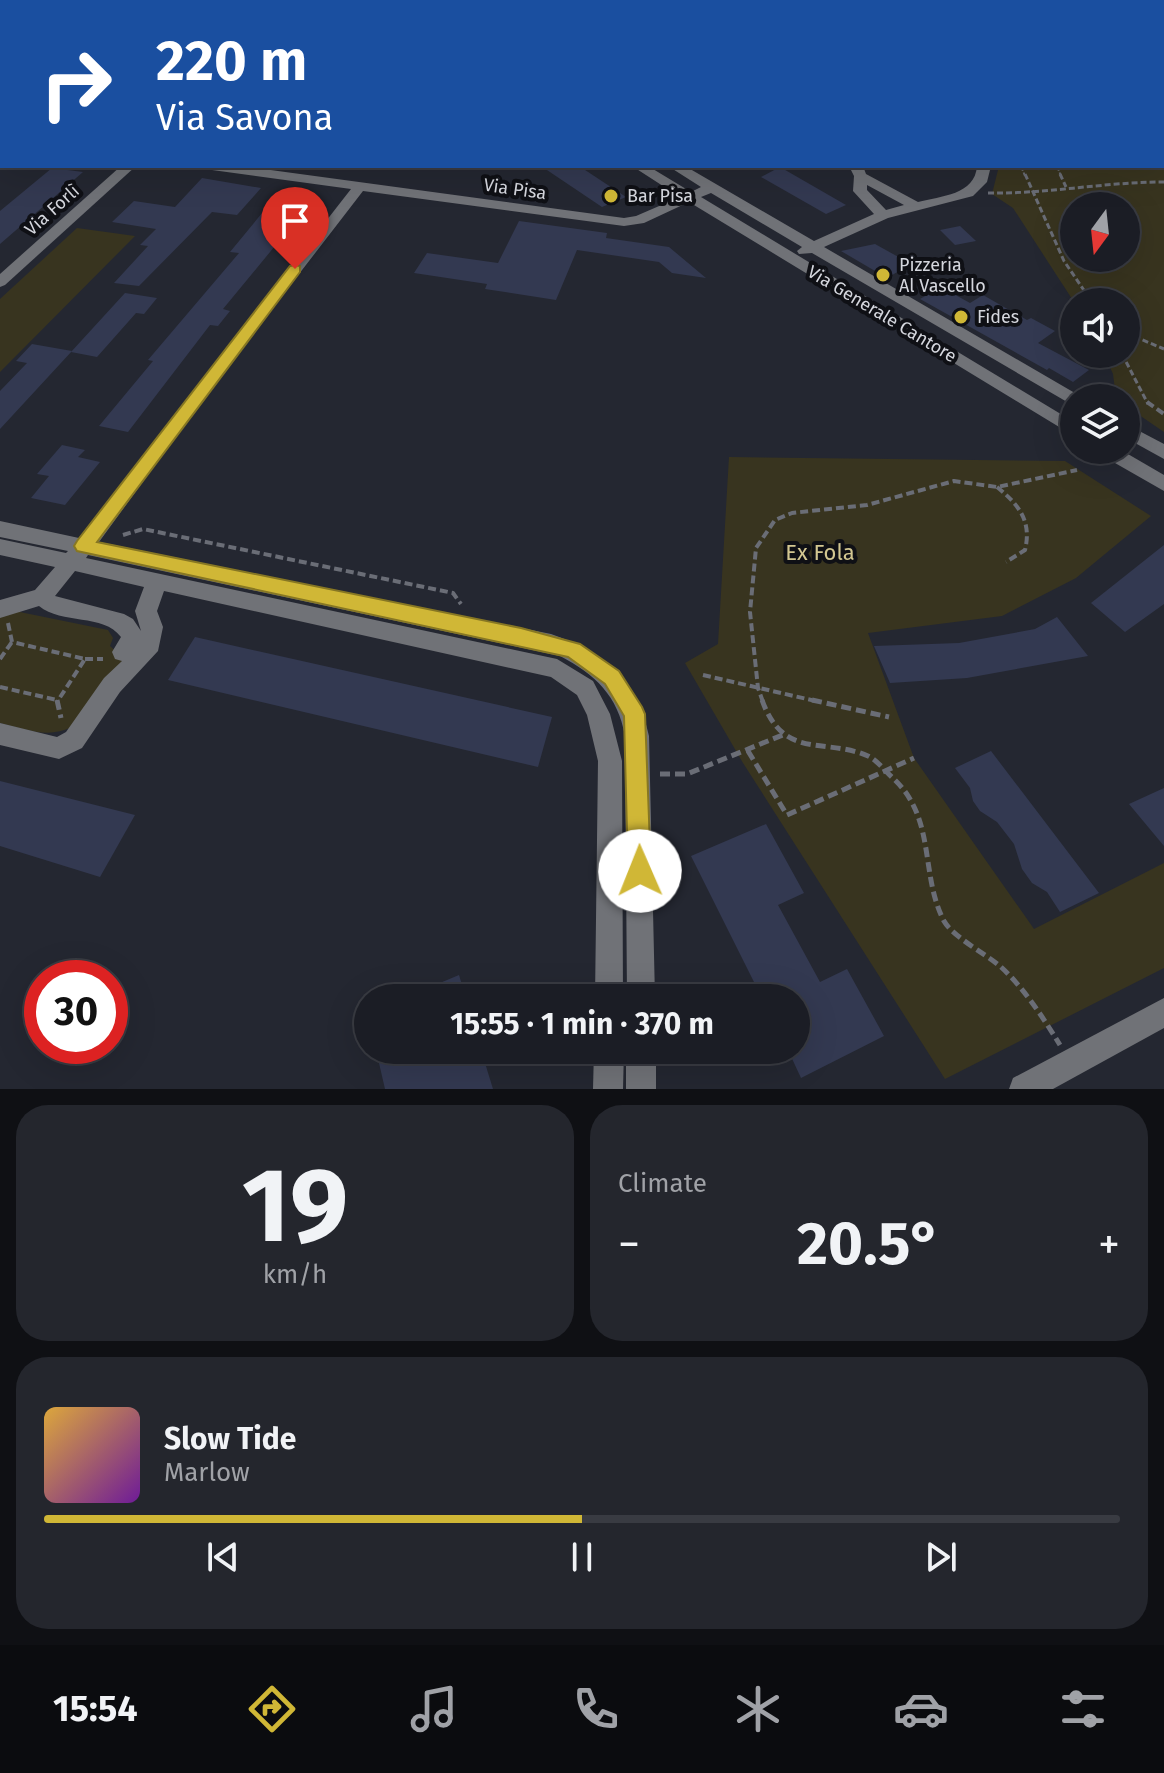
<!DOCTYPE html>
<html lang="en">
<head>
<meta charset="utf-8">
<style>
  :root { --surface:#1b1d25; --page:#24262d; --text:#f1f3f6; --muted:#a0a2a7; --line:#393b42; --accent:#d0b736 }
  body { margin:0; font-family:"Fira Sans",sans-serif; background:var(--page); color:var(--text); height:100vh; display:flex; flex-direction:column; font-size:30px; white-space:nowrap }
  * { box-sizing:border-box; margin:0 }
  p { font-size:26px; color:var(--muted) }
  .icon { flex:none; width:44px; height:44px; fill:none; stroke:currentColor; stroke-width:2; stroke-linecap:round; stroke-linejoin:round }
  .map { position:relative; height:1089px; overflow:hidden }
  .drawer { display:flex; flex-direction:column; gap:16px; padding:16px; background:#0f1014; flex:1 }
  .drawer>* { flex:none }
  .hud { position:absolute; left:0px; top:0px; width:1164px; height:168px; box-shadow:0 8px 32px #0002,0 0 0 2px var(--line); background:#1a4fa0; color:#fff; overflow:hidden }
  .needle { width:52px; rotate:195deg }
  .fabs { position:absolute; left:1060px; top:192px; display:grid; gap:16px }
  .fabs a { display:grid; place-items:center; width:80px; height:80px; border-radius:50%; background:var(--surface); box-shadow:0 8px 32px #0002,0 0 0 2px var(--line); font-size:40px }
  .speed { position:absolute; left:24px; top:960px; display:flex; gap:16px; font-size:40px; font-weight:700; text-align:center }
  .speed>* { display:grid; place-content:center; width:104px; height:104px; border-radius:50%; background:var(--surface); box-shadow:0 8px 32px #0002,0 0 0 2px var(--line); line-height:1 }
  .speed .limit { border:12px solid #d22; background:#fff; color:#111 }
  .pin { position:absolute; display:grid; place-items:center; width:68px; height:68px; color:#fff; margin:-82px -34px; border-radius:50% 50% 50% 0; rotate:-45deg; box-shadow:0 0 8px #0007 }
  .pin .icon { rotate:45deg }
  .me { position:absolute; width:88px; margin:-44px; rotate:359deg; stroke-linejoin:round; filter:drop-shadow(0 0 6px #0008) }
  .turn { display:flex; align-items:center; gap:28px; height:168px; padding:0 24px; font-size:36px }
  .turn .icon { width:104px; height:104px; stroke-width:2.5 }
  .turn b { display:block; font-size:56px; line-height:68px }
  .big { font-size:60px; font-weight:700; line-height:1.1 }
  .drawer .card { flex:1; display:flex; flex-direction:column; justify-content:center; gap:12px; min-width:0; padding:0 28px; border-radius:32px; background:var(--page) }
  .drawer .dial { align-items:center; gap:0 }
  .dial b { font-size:104px; line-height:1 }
  .song { display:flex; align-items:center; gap:24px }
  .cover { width:96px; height:96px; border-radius:12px; background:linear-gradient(135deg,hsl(40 70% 55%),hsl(280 70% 35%)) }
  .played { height:8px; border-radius:4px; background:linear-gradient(90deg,var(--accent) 50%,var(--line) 50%) }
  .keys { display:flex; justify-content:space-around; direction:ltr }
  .heat { display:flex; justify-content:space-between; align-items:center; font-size:44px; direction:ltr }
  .drawer .tiles { flex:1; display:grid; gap:16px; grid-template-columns:1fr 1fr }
  .card:last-child { grid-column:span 2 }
  .trip { position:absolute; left:354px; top:984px; width:456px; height:80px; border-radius:40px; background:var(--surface); box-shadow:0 8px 32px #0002,0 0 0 2px var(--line); font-weight:700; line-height:80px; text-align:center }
  .tabs { display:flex; height:128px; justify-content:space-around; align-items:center; background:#0b0c0f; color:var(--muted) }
  .tabs .icon { width:56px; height:56px }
  .tabs .active { color:var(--accent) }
  .tabs b { font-size:36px; color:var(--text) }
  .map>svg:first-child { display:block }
  .green { fill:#38341f; fill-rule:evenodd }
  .building { fill:#333951 }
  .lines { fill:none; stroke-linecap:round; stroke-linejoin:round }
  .path-far3 { stroke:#6a6d76; stroke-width:2; stroke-dasharray:5 2; stroke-linecap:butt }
  .path-far2 { stroke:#6a6d76; stroke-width:3; stroke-dasharray:6 3; stroke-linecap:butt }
  .path-far1 { stroke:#6a6d76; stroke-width:4; stroke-dasharray:8 4; stroke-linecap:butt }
  .path { stroke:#6a6d76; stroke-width:5; stroke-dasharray:10 5; stroke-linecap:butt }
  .minor { fill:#707277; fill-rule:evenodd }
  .route { fill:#d0b736; stroke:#877723; stroke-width:2 }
  .poi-dot { fill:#d0b736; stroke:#0f1015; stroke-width:3 }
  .labels { text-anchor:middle; stroke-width:8; stroke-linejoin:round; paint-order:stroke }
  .far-street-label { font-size:18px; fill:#d5d7de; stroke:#0f1015 }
  .far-poi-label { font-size:18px; fill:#d5d7de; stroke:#0f1015; text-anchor:start }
  .park-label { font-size:22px; fill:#d3c791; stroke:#0f1015 }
</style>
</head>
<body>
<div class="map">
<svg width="1164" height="1089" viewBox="0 0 1164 1089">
  <rect width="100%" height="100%" fill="#242731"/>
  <g class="green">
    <path d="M1162,155L1164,156V432L1126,406V398H1116L1113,374L1104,354H1126V302H1074L1013,208L992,194L999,166H1162ZM1126,206V258H1074V206Z"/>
    <polygon points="77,228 135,236 0,372 0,299"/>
    <polygon points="729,457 1065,461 1151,516 1076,578 1002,616 868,633 914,758 1034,929 1164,863 1164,968 945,1079 743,763 685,663 718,644"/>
    <path d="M15,611L108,630L113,638L110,646L127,661L72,727C48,739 25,729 0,723V616Z"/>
  </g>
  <g class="building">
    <polygon points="541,166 579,166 626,197 602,207"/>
    <polygon points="780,167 846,205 826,214 761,177"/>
    <polygon points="52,168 83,172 0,244 0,211"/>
    <polygon points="202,178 261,188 237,215 212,212 139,286 114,283 148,246 140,245 156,229 112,222 134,201 175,207"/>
    <polygon points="267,207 303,212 223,309 230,311 218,326 210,325 128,432 99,426 153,361 148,360 239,253 230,252"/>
    <polygon points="519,221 607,233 606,238 669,247 706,278 672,273 659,262 577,250 556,300 485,289 487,284 414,273 427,253 498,263"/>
    <polygon points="960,226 976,241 955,245 940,230"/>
    <polygon points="875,244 911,264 887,278 841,251"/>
    <polygon points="941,287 970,303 983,295 1027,320 1031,318 1055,331 1038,343 1089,370 1073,382 1049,368 1047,370 920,299"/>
    <polygon points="125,293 157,298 144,314 136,313 97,357 71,352"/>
    <polygon points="32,344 72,351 0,429 0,391 27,363 16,361"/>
    <polygon points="62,445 85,450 78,457 100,462 65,505 31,498 49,476 37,474"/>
    <polygon points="1164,545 1164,604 1125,632 1091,603"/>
    <polygon points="1057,617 1088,656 967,678 890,683 874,646 959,643 1035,629"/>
    <polygon points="195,637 552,717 538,767 168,680"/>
    <polygon points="991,751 1099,893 1060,912 1047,892 1032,883 1022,869 1014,844 997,822 980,811 973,801 970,788 955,768"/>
    <polygon points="0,781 135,815 100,877 0,846"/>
    <polygon points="1164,788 1164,846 1129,804"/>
    <polygon points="766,824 804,893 778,905 820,982 847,969 884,1036 801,1078 788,1050 796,1050 796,998 762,998 691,856"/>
    <polygon points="459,975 466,998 404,998"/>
    <polygon points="376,1050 481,1050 493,1089 385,1089"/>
  </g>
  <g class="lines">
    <g class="path-far3">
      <polyline points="1021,166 1025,176"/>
      <polyline points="1057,166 1061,176"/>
    </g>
    <g class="path-far2">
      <polyline points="1025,174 1064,261 1092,302"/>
      <polyline points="1060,174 1066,187"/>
      <path d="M988,193C1048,194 1104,182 1164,182"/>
      <polyline points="1126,333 1164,349"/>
      <polyline points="1122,354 1148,404"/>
    </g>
    <g class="path-far1">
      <polyline points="1147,402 1164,414"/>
      <path d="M997,487C1019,505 1032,521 1025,550L1006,562"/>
      <polyline points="123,535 143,529 453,593 461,604"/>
      <polyline points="8,623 12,642 85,659 57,702"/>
      <polyline points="0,659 12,642"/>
      <polyline points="85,659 103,659"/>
      <polyline points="703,675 820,702"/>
      <polyline points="0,687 57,700"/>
      <polyline points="763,702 758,688 750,612 756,548 775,520 792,513 867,505 954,481 997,487 1077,470"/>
    </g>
    <g class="path">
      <polyline points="57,700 61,718"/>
      <path d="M762,700C784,761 824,737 868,756C877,760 887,773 895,780C936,820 920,875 944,921C953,937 986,954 1001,967C1024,988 1044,1019 1060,1045"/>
      <polyline points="812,700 889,717"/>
      <polyline points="748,751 787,815 914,758"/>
      <polyline points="660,774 687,774 785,734"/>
    </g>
    <g class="minor">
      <polygon points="90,0 101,0 89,2"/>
      <polygon points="391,0 401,0 402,2 392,2"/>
      <polygon points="591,0 604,0 605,2 592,2"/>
      <polygon points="631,0 647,0 630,2"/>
      <polygon points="802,0 813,0 814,2 803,2"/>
      <rect x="972" y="0" width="10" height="2"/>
      <polygon points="2,83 2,91 0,92 0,84"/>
      <rect x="0" y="133" width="2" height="8"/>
      <polygon points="121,166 136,166 5,285 0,287 0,274"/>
      <path d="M205,166H241L624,218L636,216L680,197L632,166H648L691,192L701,187L668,166H685L814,241L874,214L853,191L854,176L849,166H863L866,174L918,202C941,196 975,195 977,166H991L987,182L973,196L888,218L824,247L1080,396L1081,398H1074V406L812,253L799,254L797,251L802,247L711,193L701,197L1074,422V436L689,202L644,223L624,226L363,191L208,392L99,542L551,634C603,652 637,680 649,736L655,998H627L625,736C618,696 595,674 560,656L88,555L86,558L557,659L593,681L610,714L622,761L623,998H595L598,761L587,715L577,695L551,677L164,591L157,611L163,627L158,651L120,692L82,748L59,759L0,745V723L57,737L66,732L104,678L122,661L115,659L112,652L121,637C103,613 62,625 39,606L0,618V600L35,590L55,567L0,555V539L66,553L68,551L0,537V521L79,538L351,189L212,170ZM867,185L904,205L886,210L867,190ZM75,571L144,587L135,611L141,631L133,619L124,614L55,596Z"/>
      <polygon points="1126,424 1164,444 1164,459 1126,438"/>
      <polygon points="1098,450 1121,450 1164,475 1164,491 1101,455"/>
      <polygon points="1164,998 1164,1028 1053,1089 1009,1089 1013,1078"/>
      <polygon points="594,1050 624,1050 623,1089 593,1089"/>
      <rect x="626" y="1050" width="30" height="39"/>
    </g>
  </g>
  <polygon class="route" points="295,265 300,266 300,272 97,542 521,628 580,644 619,671 642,707 645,714 651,871 648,879 640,882 631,879 628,871 624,716 605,684 568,657 77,551 74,546 77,541 290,266"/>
  <g class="poi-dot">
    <circle cx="611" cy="196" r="8"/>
    <circle cx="883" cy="275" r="8"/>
    <circle cx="961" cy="317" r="8"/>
  </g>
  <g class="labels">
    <g class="far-street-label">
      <text transform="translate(515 189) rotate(8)" y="6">Via Pisa</text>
      <text transform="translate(52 210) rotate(-42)" y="6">Via Forlì</text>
      <text transform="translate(882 314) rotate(31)" y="6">Via Generale Cantore</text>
    </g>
    <g class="far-poi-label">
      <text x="627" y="202">Bar Pisa</text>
      <text x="899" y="271">Pizzeria<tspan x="899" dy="21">Al Vascello</tspan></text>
      <text x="977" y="323">Fides</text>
    </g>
    <g class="park-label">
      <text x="820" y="560">Ex Fola</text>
    </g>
  </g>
</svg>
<div class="fabs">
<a><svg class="needle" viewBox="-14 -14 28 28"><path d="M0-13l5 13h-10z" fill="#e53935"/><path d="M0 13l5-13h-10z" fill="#a0a2a7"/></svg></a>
<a><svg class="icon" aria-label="sound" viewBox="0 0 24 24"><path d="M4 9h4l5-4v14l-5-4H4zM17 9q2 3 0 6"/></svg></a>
<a><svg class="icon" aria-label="layers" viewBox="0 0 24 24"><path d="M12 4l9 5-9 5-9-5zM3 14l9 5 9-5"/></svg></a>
</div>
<div class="speed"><div class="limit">30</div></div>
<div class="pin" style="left:295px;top:269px;background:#d93025"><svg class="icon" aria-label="arrive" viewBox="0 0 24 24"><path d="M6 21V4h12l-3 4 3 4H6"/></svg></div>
<svg class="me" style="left:640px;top:871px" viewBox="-20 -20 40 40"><circle r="19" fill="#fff"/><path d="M0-13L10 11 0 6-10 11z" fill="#d0b736"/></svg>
<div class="trip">15:55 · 1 min · 370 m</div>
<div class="hud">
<div class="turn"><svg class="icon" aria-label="right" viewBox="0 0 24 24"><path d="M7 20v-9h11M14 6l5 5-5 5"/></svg><div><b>220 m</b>Via Savona</div></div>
</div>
</div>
<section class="drawer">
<div class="tiles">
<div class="card dial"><b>19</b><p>km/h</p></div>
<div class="card"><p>Climate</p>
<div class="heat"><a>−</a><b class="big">20.5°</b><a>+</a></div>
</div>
<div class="card">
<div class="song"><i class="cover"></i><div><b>Slow Tide</b><p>Marlow</p></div></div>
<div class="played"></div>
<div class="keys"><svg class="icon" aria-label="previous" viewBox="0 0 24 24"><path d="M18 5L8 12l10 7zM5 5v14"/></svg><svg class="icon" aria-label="pause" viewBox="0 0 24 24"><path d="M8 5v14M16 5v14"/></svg><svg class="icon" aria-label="next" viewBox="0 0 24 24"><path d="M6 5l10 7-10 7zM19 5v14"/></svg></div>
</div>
</div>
</section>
<nav class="tabs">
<b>15:54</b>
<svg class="icon active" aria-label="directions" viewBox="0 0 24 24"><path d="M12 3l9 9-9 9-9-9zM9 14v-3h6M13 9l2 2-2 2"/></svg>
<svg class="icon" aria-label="music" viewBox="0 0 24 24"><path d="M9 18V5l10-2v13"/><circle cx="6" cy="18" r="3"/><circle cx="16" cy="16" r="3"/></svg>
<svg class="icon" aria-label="phone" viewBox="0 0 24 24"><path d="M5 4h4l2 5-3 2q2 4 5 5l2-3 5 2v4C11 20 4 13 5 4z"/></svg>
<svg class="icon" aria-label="climate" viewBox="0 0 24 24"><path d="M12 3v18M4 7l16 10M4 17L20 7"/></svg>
<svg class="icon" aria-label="car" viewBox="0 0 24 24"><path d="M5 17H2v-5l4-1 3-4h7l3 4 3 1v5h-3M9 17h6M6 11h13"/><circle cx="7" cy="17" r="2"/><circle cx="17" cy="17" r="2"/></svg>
<svg class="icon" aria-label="filters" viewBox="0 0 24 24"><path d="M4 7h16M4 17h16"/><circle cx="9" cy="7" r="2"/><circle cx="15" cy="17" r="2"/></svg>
</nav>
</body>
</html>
